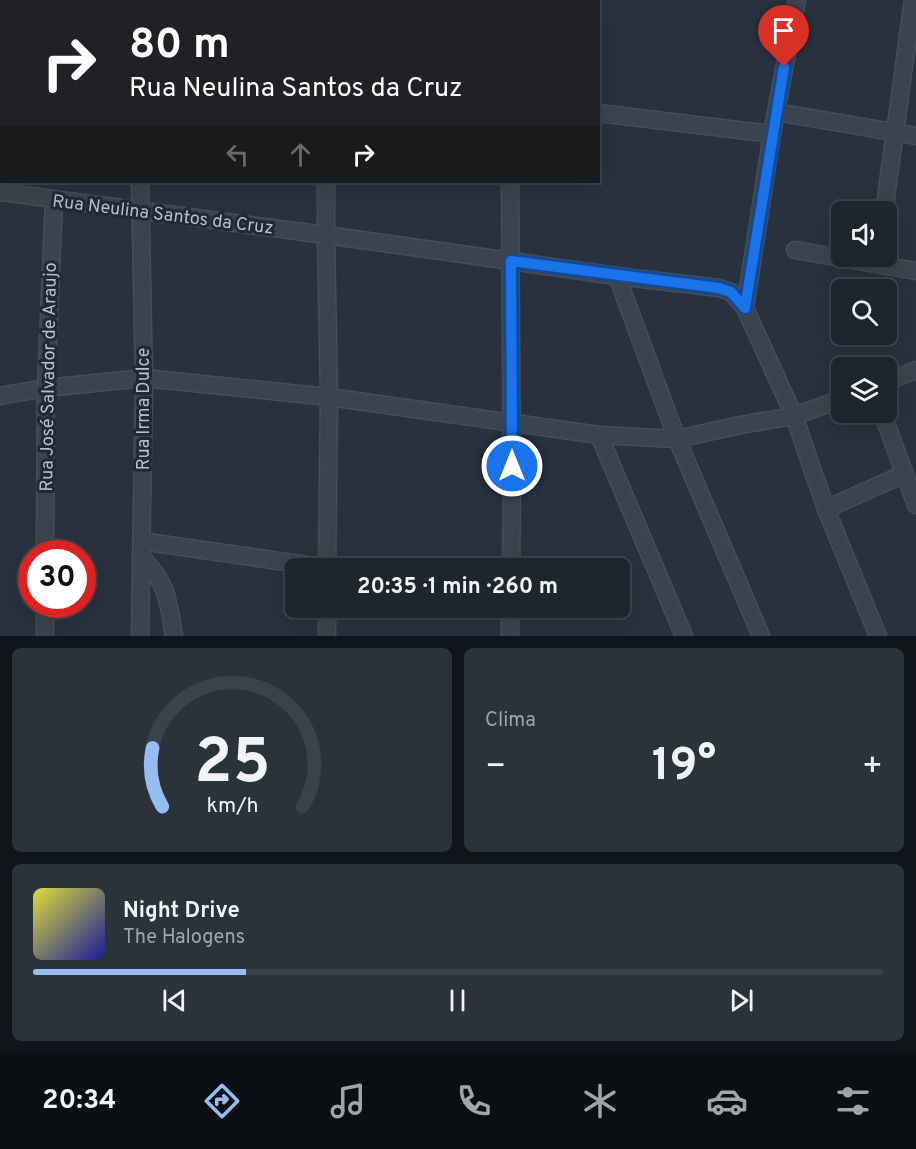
<!DOCTYPE html>
<html lang="pt">
<head>
<meta charset="utf-8">
<style>
  :root { --surface:#1d262e; --page:#2a323a; --text:#f1f3f6; --muted:#a0a5aa; --line:#3b434a; --accent:#95bdf1 }
  body { margin:0; font-family:Overpass,sans-serif; background:var(--page); color:var(--text); height:100vh; display:flex; flex-direction:column; font-size:22px; white-space:nowrap }
  * { box-sizing:border-box; margin:0 }
  p { font-size:20px; color:var(--muted) }
  .icon { flex:none; width:33px; height:33px; fill:none; stroke:currentColor; stroke-width:2; stroke-linecap:round; stroke-linejoin:round }
  .map { position:relative; height:636px; overflow:hidden }
  .side { display:flex; flex-direction:column; gap:12px; padding:12px; background:#101519; flex:1 }
  .side>* { flex:none }
  .guide { position:absolute; left:0px; top:0px; width:600px; height:183px; box-shadow:0 6px 24px #0002,0 0 0 2px var(--line); background:#202124; color:#fff; overflow:hidden }
  .controls { position:absolute; left:831px; top:201px; display:grid; gap:12px }
  .controls a { display:grid; place-items:center; width:66px; height:66px; border-radius:9px; background:var(--surface); box-shadow:0 6px 24px #0002,0 0 0 2px var(--line); font-size:30px }
  .speed { position:absolute; left:18px; top:540px; display:flex; gap:12px; font-size:30px; font-weight:700; text-align:center }
  .speed>* { display:grid; place-content:center; width:78px; height:78px; border-radius:50%; background:var(--surface); box-shadow:0 6px 24px #0002,0 0 0 2px var(--line); line-height:1 }
  .speed .limit { border:9px solid #d22; background:#fff; color:#111 }
  .pin { position:absolute; display:grid; place-items:center; width:51px; height:51px; color:#fff; margin:-62px -26px; border-radius:50% 50% 50% 0; rotate:-45deg; box-shadow:0 0 6px #0007 }
  .pin .icon { rotate:45deg }
  .me { position:absolute; width:66px; margin:-33px; rotate:0deg; stroke-linejoin:round; filter:drop-shadow(0 0 4px #0008) }
  .turn { display:flex; align-items:center; gap:21px; height:126px; padding:0 30px; font-size:27px }
  .turn .icon { width:78px; height:78px; stroke-width:2.5 }
  .turn b { display:block; font-size:42px; line-height:51px }
  .lanes { display:flex; align-items:center; height:57px; padding:0 30px; background:#0003; justify-content:center; gap:30px; direction:ltr }
  .lanes .off { opacity:.35 }
  .big { font-size:45px; font-weight:700; line-height:1.1 }
  .side .tile { flex:1; display:flex; flex-direction:column; justify-content:center; gap:9px; min-width:0; padding:0 21px; border-radius:9px; background:var(--page) }
  .side .dial { align-items:center; gap:0 }
  .dial svg { height:156px; overflow:visible; fill:none; stroke:var(--line); stroke-width:7; stroke-linecap:round; text-anchor:middle }
  .dial text { fill:var(--text); stroke:none }
  .song { display:flex; align-items:center; gap:18px }
  .cover { width:72px; height:72px; border-radius:9px; background:linear-gradient(135deg,hsl(60 70% 55%),hsl(240 70% 35%)) }
  .played { height:6px; border-radius:3px; background:linear-gradient(90deg,var(--accent) 25%,var(--line) 25%) }
  .keys { display:flex; justify-content:space-around; direction:ltr }
  .heat { display:flex; justify-content:space-between; align-items:center; font-size:33px; direction:ltr }
  .side .tiles { flex:1; display:grid; gap:12px; grid-template-columns:1fr 1fr }
  .tile:last-child { grid-column:span 2 }
  .trip { position:absolute; left:285px; top:558px; width:345px; height:60px; border-radius:9px; background:var(--surface); box-shadow:0 6px 24px #0002,0 0 0 2px var(--line); font-weight:700; line-height:60px; text-align:center }
  .tab-bar { display:flex; height:96px; justify-content:space-around; align-items:center; background:#0c0f12; color:var(--muted) }
  .tab-bar .icon { width:42px; height:42px }
  .tab-bar .active { color:var(--accent) }
  .tab-bar b { font-size:27px; color:var(--text) }
  .map>svg:first-child { display:block }
  .lines { fill:none; stroke-linecap:round; stroke-linejoin:round }
  .minor-casing { stroke:#454d58; stroke-width:19 }
  .tertiary-casing { stroke:#454d58; stroke-width:23 }
  .minor { stroke:#3b444e; stroke-width:16 }
  .tertiary { stroke:#3b444e; stroke-width:21 }
  .route-casing { stroke:#114b97; stroke-width:15 }
  .route { stroke:#1a73e8; stroke-width:10 }
  .labels { text-anchor:middle; stroke-width:6; stroke-linejoin:round; paint-order:stroke }
  .street-label { font-size:18px; fill:#b8bfc9; stroke:#202934 }
</style>
</head>
<body>
<div class="map">
<svg width="916" height="636" viewBox="0 0 916 636">
  <rect width="100%" height="100%" fill="#27323e"/>
  <g class="lines">
    <g class="minor-casing">
      <g id="minor">
        <polyline points="141,0 141,2"/>
        <polyline points="508,0 508,2"/>
        <polyline points="797,0 772,134 745,308 794,416 826,509 878,636"/>
        <polyline points="329,2 329,0"/>
        <polyline points="776,112 916,136"/>
        <polyline points="598,113 772,134"/>
        <polyline points="140,182 144,378 140,636"/>
        <polyline points="510,182 512,488 511,568"/>
        <polyline points="0,192 326,235 326,182"/>
        <polyline points="884,212 913,0"/>
        <polyline points="795,250 916,271"/>
        <polyline points="617,276 677,439 761,636"/>
        <polyline points="886,382 916,370"/>
        <polyline points="0,396 46,388 144,378 329,397 326,235 617,276 719,288 731,292 745,308"/>
        <polyline points="882,412 916,505"/>
        <polyline points="599,435 684,636"/>
        <polyline points="826,509 904,474"/>
        <polyline points="141,541 327,568"/>
        <polyline points="45,554 46,388 54,200"/>
        <path d="M141,557C168,584 168,600 174,636"/>
        <polyline points="327,568 329,397 599,435 677,439 740,425 794,416 842,399"/>
        <polyline points="45,636 45,604"/>
        <polyline points="327,636 327,608"/>
        <polyline points="510,636 510,608"/>
      </g>
    </g>
    <g class="tertiary-casing">
      <g id="tertiary">
        <polyline points="11,2 11,0"/>
        <polyline points="0,19 2,16"/>
      </g>
    </g>
    <use href="#minor" class="minor"/>
    <use href="#tertiary" class="tertiary"/>
  </g>
  <g class="lines">
    <g class="route-casing">
      <polyline id="route" points="512,466 511,261 719,288 731,292 745,308 784,67"/>
    </g>
    <use href="#route" class="route"/>
  </g>
  <g class="labels">
    <g class="street-label">
      <text transform="translate(163 214) rotate(7)" y="6">Rua Neulina Santos da Cruz</text>
      <text transform="translate(48 377) rotate(-89)" y="6">Rua José Salvador de Araujo</text>
      <text transform="translate(143 409) rotate(-90)" y="6">Rua Irma Dulce</text>
    </g>
  </g>
</svg>
<div class="controls">
<a><svg class="icon" aria-label="sound" viewBox="0 0 24 24"><path d="M4 9h4l5-4v14l-5-4H4zM17 9q2 3 0 6"/></svg></a>
<a><svg class="icon" aria-label="search" viewBox="0 0 24 24"><circle cx="10" cy="10" r="6"/><path d="M15 15l6 6"/></svg></a>
<a><svg class="icon" aria-label="layers" viewBox="0 0 24 24"><path d="M12 4l9 5-9 5-9-5zM3 14l9 5 9-5"/></svg></a>
</div>
<div class="speed"><div class="limit">30</div></div>
<div class="pin" style="left:784px;top:67px;background:#d93025"><svg class="icon" aria-label="arrive" viewBox="0 0 24 24"><path d="M6 21V4h12l-3 4 3 4H6"/></svg></div>
<svg class="me" style="left:512px;top:466px" viewBox="-20 -20 40 40"><circle r="17" fill="#1a73e8" stroke="#fff" stroke-width="3"/><path d="M0-11L8 9 0 5-8 9z" fill="#fff"/></svg>
<div class="trip">20:35 · 1 min · 260 m</div>
<div class="guide">
<div class="turn"><svg class="icon" aria-label="right" viewBox="0 0 24 24"><path d="M7 20v-9h11M14 6l5 5-5 5"/></svg><div><b>80 m</b>Rua Neulina Santos da Cruz</div></div>
<div class="lanes"><svg class="icon off" aria-label="left" viewBox="0 0 24 24"><path d="M17 20v-9H6M10 6l-5 5 5 5"/></svg><svg class="icon off" aria-label="ahead" viewBox="0 0 24 24"><path d="M12 20V5M6 11l6-6 6 6"/></svg><svg class="icon" aria-label="right" viewBox="0 0 24 24"><path d="M7 20v-9h11M14 6l5 5-5 5"/></svg></div>
</div>
</div>
<section class="side">
<div class="tiles">
<div class="tile dial"><svg viewBox="0 0 100 80">
<path d="M14 69A42 42 0 1 1 86 69"/>
<path d="M14 69A42 42 0 0 1 9 39" stroke="#95bdf1"/>
<text x="50" y="56" font-size="32" font-weight="700">25</text>
<text x="50" y="72" font-size="11">km/h</text>
</svg></div>
<div class="tile"><p>Clima</p>
<div class="heat"><a>−</a><b class="big">19°</b><a>+</a></div>
</div>
<div class="tile">
<div class="song"><i class="cover"></i><div><b>Night Drive</b><p>The Halogens</p></div></div>
<div class="played"></div>
<div class="keys"><svg class="icon" aria-label="previous" viewBox="0 0 24 24"><path d="M18 5L8 12l10 7zM5 5v14"/></svg><svg class="icon" aria-label="pause" viewBox="0 0 24 24"><path d="M8 5v14M16 5v14"/></svg><svg class="icon" aria-label="next" viewBox="0 0 24 24"><path d="M6 5l10 7-10 7zM19 5v14"/></svg></div>
</div>
</div>
</section>
<nav class="tab-bar">
<b>20:34</b>
<svg class="icon active" aria-label="directions" viewBox="0 0 24 24"><path d="M12 3l9 9-9 9-9-9zM9 14v-3h6M13 9l2 2-2 2"/></svg>
<svg class="icon" aria-label="music" viewBox="0 0 24 24"><path d="M9 18V5l10-2v13"/><circle cx="6" cy="18" r="3"/><circle cx="16" cy="16" r="3"/></svg>
<svg class="icon" aria-label="phone" viewBox="0 0 24 24"><path d="M5 4h4l2 5-3 2q2 4 5 5l2-3 5 2v4C11 20 4 13 5 4z"/></svg>
<svg class="icon" aria-label="climate" viewBox="0 0 24 24"><path d="M12 3v18M4 7l16 10M4 17L20 7"/></svg>
<svg class="icon" aria-label="car" viewBox="0 0 24 24"><path d="M5 17H2v-5l4-1 3-4h7l3 4 3 1v5h-3M9 17h6M6 11h13"/><circle cx="7" cy="17" r="2"/><circle cx="17" cy="17" r="2"/></svg>
<svg class="icon" aria-label="filters" viewBox="0 0 24 24"><path d="M4 7h16M4 17h16"/><circle cx="9" cy="7" r="2"/><circle cx="15" cy="17" r="2"/></svg>
</nav>
</body>
</html>
